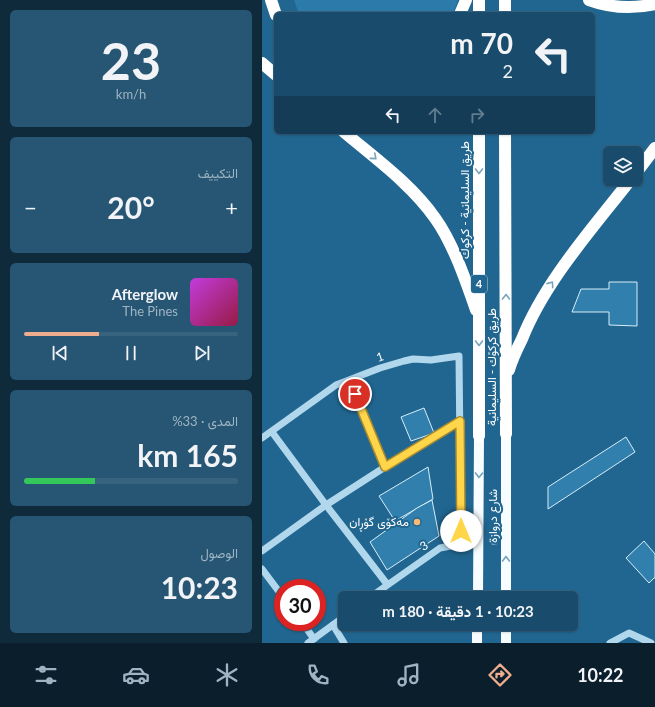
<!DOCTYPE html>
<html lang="ar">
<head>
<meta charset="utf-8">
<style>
  :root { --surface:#194c6c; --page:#265674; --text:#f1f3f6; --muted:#9fb4c2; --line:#37637f; --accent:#eead8d }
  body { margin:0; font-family:Lato,Vazirmatn,sans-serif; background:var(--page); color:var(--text); direction:rtl; height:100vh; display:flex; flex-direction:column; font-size:15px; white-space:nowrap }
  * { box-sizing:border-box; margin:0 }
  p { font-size:13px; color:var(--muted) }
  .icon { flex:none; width:22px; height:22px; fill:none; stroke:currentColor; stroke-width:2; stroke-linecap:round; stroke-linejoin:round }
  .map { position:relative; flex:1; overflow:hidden; direction:ltr }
  .details { display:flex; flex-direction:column; gap:10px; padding:10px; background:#0e2a3b; width:262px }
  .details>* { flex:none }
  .banner { position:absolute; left:12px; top:12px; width:321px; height:122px; border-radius:6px; box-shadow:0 1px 3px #0004,0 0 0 1px var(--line); direction:rtl; background:#194c6c; color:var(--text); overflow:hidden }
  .fabs { position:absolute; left:341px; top:146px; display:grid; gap:8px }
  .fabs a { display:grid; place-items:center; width:40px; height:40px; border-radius:6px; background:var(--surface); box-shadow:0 1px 3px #0004,0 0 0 1px var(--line); font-size:20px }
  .speed { position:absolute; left:12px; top:579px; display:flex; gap:8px; font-size:20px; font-weight:700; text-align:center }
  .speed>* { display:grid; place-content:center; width:52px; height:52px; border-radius:50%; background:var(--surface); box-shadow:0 1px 3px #0004,0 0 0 1px var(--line); line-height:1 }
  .speed .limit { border:6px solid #d22; background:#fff; color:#111 }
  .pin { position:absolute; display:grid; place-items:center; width:34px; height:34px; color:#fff; margin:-17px; border:2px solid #fff; border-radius:50%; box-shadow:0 1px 4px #0007 }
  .me { position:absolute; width:44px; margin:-22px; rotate:0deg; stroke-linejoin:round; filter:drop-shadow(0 0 3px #0008) }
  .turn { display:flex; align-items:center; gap:14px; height:84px; padding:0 16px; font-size:18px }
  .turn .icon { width:52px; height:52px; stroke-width:2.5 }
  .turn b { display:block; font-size:28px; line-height:34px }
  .lanes { display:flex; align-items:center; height:38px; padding:0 16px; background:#0003; justify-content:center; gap:20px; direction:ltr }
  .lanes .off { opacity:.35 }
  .big { font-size:30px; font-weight:700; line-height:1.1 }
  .details .widget { flex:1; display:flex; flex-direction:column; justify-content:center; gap:6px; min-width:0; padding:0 14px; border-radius:6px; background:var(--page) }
  .details .dial { align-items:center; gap:0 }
  .dial b { font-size:52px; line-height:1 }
  .song { display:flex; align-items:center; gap:12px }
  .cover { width:48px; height:48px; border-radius:6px; background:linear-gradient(135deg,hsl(290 70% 55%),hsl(340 70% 35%)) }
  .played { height:4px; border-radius:2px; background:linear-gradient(90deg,var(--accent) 35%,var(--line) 35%) }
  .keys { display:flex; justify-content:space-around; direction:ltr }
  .heat { display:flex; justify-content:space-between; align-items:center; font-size:22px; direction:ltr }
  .charge { height:6px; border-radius:3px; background:linear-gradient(90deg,#34c759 33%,var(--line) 0) }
  .trip { position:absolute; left:76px; top:591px; width:240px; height:40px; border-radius:6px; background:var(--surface); box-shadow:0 1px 3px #0004,0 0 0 1px var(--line); font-weight:700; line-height:40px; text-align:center; direction:rtl }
  .menu { display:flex; height:64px; justify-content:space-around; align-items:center; background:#0a1e2b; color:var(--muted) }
  .menu .icon { width:28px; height:28px }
  .menu .active { color:var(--accent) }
  .menu b { font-size:18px; color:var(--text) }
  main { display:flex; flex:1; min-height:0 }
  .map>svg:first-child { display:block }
  .grass { fill:#2b7aa9 }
  .building { fill:#317fad; stroke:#d7edf9 }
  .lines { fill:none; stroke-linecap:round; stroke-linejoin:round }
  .minor { stroke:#b1d7ed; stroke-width:7 }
  .major { stroke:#f7fcff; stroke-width:10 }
  .highway { stroke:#fff; stroke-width:12 }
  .tree { fill:#85b0ca }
  .oneway { stroke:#7aa3bc }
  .oneway2 { stroke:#77a2bc }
  .route-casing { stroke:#a68a30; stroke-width:10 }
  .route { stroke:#ffd54a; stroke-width:7 }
  .poi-dot { fill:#f9ba73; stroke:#216690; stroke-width:1.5 }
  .labels { text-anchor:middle; stroke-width:4; stroke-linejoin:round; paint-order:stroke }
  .shield { fill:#216690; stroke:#bcd1de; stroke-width:1 }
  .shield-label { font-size:11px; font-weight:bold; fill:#fff }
  .street-label { font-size:12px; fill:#fff; stroke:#216690 }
  .poi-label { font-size:12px; fill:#fff; stroke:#216690; text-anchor:end }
</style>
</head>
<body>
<main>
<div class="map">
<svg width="393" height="643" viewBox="0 0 393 643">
  <rect width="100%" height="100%" fill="#216690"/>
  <polygon class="grass" points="32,0 196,0 191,14 37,14"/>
  <g class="building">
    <polygon points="347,282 375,282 375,326 347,325 347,312 310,312 319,289 347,289"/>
    <polygon points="162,408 172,433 149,441 139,417"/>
    <polygon points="364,437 373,452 286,509 286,487"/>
    <polygon points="166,467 171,499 133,521 117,496"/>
    <polygon points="170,500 177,536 125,570 108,542 155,508"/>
    <polygon points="382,541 393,554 393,578 392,578 387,583 364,558"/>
  </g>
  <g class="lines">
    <g class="minor">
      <polyline points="88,380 123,467"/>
      <polyline points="10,432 64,505 125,584"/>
      <polyline points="0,438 74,385 118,368 142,361 151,359 169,360 197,356 199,543"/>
      <polyline points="0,551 64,505 123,467 198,421"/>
      <polyline points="0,569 21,597"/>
      <polyline points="107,598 178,548 216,541"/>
      <polyline points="40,622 52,639"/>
      <polyline points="71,625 82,643"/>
      <polyline points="46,643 83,616"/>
      <polyline points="348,643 367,633 389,643"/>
    </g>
    <g class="major">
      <polyline points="244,434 244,598"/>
      <polyline points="216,598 217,436"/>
      <polyline points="244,624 244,643"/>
      <polyline points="215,643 215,624"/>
    </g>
    <g class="highway">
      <polyline points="9,0 14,15"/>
      <polyline points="217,0 217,14"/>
      <polyline points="243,0 243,14"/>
      <path d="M327,0C349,8 371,9 393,4"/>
      <polyline points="198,14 204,0"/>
      <polyline points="0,63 14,75"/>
      <path d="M82,132C114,159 149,184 173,218C191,243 204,281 214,310"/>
      <polyline points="243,132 244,434"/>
      <polyline points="374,173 393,148"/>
      <path d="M247,370C250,359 255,349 260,339C283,281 331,228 369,179"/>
      <polyline points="217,436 217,132"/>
    </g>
  </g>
  <g class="tree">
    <circle cx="230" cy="353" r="4"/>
    <circle cx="231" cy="412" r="4"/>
    <circle cx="232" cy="541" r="4"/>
  </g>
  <defs><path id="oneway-chevron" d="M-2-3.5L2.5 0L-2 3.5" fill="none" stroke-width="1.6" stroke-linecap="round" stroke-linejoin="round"/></defs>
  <g class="oneway">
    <use href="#oneway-chevron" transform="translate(112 157) rotate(40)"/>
    <use href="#oneway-chevron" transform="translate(217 171) rotate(90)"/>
    <use href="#oneway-chevron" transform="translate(289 284) rotate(-55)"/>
    <use href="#oneway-chevron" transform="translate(244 297) rotate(-90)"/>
    <use href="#oneway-chevron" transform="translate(217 343) rotate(90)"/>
  </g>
  <g class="oneway2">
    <use href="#oneway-chevron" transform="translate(217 475) rotate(91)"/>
    <use href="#oneway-chevron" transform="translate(244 559) rotate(-90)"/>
  </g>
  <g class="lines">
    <g class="route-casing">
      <polyline id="route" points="93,394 123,467 198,421 199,531"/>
    </g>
    <use href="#route" class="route"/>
  </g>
  <circle class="poi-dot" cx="155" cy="522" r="4"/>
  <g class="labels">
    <rect class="shield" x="209" y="275" width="16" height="18" rx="3"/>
    <g class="shield-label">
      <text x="217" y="288">4</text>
    </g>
    <g class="street-label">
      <text transform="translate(203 200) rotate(-90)" y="4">طريق السليمانية - كركوك</text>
      <text transform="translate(118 357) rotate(-18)" y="4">1</text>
      <text transform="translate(230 367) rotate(-90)" y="4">طريق كركوك - السليمانية</text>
      <text transform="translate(231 516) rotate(-90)" y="4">شارع دروازة</text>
      <text transform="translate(162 546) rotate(-35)" y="4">3</text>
    </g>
    <g class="poi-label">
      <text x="147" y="526">مەکۆی گۆڕان</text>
    </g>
  </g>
</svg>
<div class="fabs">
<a><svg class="icon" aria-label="layers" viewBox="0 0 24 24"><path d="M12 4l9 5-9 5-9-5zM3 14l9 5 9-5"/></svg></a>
</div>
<div class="speed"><div class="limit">30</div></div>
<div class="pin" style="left:93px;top:394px;background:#d93025"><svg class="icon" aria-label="arrive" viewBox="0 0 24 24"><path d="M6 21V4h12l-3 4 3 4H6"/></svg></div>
<svg class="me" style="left:199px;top:531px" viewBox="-20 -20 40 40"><circle r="19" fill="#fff"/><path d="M0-13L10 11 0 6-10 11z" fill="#ffd54a"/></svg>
<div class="trip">10:23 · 1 دقيقة · 180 m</div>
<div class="banner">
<div class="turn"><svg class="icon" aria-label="left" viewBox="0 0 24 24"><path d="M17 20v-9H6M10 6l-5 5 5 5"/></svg><div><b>70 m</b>2</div></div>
<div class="lanes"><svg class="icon" aria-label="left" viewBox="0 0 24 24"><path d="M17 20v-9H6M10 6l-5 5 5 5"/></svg><svg class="icon off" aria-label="ahead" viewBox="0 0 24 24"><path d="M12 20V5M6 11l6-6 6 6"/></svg><svg class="icon off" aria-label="right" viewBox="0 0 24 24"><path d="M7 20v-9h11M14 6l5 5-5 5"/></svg></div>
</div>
</div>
<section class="details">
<div class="widget dial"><b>23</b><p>km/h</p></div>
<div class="widget"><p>التكييف</p>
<div class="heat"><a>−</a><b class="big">20°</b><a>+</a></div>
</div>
<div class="widget">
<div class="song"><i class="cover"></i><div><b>Afterglow</b><p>The Pines</p></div></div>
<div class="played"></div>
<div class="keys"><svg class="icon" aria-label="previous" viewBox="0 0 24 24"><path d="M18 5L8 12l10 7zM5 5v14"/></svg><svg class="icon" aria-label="pause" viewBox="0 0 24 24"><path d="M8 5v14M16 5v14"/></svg><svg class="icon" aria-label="next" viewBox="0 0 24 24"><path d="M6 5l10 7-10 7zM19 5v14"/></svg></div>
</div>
<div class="widget"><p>المدى · 33%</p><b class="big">165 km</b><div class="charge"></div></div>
<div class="widget"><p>الوصول</p><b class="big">10:23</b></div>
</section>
</main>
<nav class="menu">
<b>10:22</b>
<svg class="icon active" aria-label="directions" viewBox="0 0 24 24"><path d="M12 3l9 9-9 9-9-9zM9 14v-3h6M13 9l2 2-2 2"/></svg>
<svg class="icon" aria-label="music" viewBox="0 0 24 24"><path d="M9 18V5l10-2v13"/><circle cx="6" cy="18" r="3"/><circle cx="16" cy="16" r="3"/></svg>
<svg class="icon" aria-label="phone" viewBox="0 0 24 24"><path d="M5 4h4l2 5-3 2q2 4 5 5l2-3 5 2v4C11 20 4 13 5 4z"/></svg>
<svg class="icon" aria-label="climate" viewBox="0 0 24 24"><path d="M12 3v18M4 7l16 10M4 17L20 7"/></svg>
<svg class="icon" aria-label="car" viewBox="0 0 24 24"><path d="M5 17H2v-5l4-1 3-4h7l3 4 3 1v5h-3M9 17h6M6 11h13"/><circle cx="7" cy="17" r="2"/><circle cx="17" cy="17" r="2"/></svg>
<svg class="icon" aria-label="filters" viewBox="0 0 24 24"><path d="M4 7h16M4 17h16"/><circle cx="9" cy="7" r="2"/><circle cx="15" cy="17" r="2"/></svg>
</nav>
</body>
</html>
